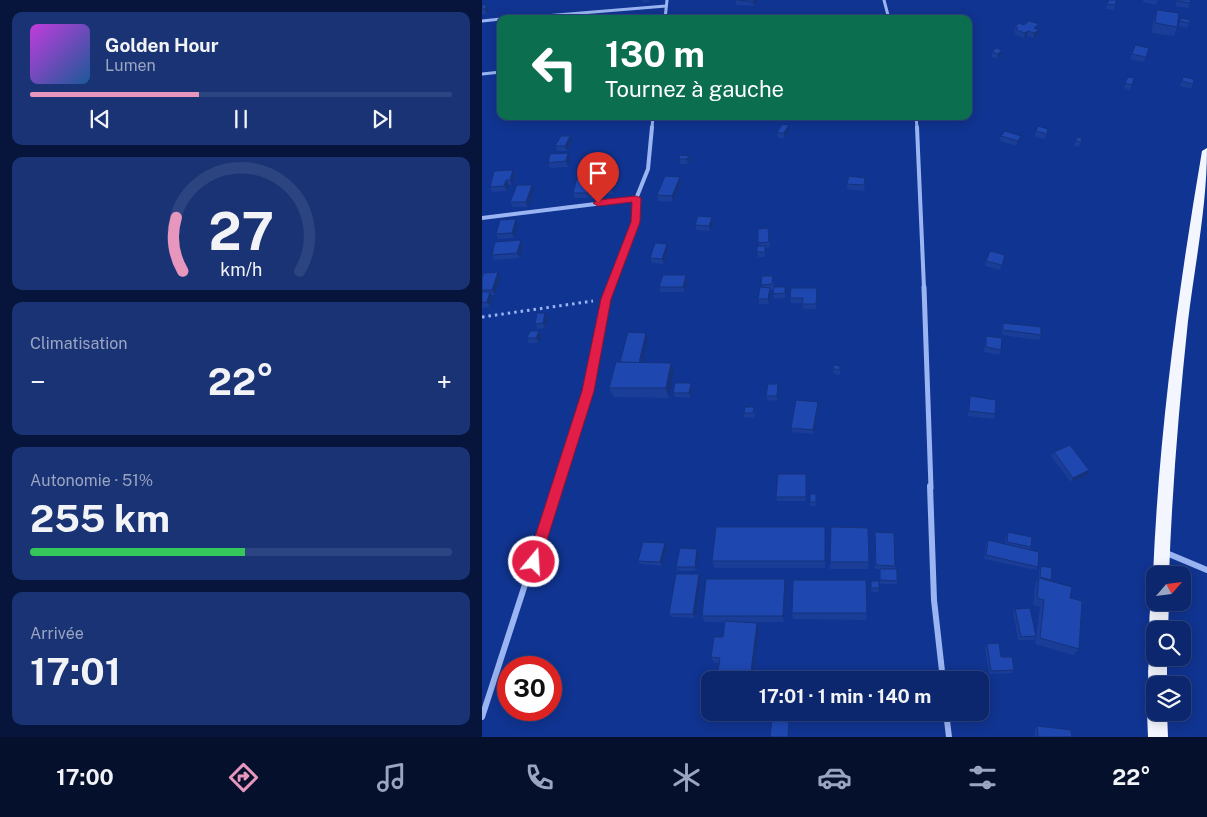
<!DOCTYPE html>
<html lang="fr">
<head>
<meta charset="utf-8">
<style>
  :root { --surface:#0c276d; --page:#1a3375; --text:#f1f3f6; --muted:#9aa5c2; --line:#2c4480; --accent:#e797bd }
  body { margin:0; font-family:"Public Sans",sans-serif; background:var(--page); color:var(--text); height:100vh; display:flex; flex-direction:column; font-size:19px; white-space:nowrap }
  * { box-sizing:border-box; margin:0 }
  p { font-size:16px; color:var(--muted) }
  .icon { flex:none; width:28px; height:28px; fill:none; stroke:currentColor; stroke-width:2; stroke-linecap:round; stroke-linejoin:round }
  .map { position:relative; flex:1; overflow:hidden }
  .side { display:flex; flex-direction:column; gap:12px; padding:12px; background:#07153c; width:482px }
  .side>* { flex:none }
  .banner { position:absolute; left:15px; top:15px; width:475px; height:105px; border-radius:10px; box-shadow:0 2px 12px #0003,0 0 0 1px var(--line); background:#0b6e4f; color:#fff; overflow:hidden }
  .needle { width:32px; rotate:62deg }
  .tools { position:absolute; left:664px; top:566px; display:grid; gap:10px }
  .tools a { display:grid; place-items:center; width:45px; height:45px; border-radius:10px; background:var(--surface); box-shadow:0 2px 12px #0003,0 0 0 1px var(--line); font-size:25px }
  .speed { position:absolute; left:15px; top:656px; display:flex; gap:10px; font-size:25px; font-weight:700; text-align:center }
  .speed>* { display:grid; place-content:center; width:65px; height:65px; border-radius:50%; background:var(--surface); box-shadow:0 2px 12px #0003,0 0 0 1px var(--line); line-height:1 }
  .speed .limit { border:8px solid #d22; background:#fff; color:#111 }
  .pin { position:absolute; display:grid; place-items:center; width:42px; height:42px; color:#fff; margin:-51px -21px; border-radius:50% 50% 50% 0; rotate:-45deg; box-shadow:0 0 5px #0007 }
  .pin .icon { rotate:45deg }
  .me { position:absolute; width:55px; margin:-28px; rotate:18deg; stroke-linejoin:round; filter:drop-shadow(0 0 4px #0008) }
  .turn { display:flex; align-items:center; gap:18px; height:105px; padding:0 25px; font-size:22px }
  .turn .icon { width:65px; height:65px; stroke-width:2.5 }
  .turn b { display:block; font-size:35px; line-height:42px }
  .big { font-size:38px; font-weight:700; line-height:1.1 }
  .side .card { flex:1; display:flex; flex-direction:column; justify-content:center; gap:8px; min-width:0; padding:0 18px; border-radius:10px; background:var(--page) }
  .side .dial { align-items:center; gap:0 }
  .dial svg { height:130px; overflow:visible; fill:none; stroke:var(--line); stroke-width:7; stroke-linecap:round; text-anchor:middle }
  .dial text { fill:var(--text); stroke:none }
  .song { display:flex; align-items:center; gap:15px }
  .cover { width:60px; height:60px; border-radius:8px; background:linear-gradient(135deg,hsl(290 70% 55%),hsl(210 70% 35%)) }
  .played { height:5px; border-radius:2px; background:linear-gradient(90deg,var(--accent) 40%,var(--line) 40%) }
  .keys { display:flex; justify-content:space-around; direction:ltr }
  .heat { display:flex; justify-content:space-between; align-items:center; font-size:28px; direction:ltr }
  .charge { height:8px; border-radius:4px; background:linear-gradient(90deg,#34c759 51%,var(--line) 0) }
  .trip { position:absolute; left:219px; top:671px; width:288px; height:50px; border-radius:10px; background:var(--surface); box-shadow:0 2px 12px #0003,0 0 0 1px var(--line); font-weight:700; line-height:50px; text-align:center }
  .menu { display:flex; height:80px; justify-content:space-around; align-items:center; background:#05102c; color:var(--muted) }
  .menu .icon { width:35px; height:35px }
  .menu .current { color:var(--accent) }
  .menu b { font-size:22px; color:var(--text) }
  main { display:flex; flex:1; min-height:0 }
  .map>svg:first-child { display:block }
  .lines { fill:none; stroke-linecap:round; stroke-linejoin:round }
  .path { stroke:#9bb5f3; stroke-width:3; stroke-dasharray:2.5 4; stroke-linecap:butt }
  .minor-far3 { stroke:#9bb5f3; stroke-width:3 }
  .minor-far2 { stroke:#9bb5f3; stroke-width:4 }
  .minor-far1 { stroke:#9bb5f3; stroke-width:5 }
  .minor { stroke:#9bb5f3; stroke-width:6 }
  .trunk { fill:#f3f6ff; fill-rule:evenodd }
  .wall { fill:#1a3d97 }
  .shaded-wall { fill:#15327b }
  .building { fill:#1e47b0; stroke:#15327b }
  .route { fill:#e11d48; stroke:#92132f }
</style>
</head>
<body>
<main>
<section class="side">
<div class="card">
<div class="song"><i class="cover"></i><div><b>Golden Hour</b><p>Lumen</p></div></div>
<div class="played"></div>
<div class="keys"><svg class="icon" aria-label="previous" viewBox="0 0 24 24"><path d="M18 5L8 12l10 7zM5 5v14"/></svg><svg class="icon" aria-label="pause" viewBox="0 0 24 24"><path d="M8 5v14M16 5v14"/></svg><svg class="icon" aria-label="next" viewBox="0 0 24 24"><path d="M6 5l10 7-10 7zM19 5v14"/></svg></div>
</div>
<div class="card dial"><svg viewBox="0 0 100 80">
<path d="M14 69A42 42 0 1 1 86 69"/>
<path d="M14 69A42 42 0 0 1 10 36" stroke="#e797bd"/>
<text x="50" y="56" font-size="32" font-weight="700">27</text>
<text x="50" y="72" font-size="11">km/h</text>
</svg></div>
<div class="card"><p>Climatisation</p>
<div class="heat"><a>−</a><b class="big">22°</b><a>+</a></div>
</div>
<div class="card"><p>Autonomie · 51%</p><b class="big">255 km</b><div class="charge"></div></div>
<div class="card"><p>Arrivée</p><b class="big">17:01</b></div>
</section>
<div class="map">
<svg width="725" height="737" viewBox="0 0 725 737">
  <rect width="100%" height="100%" fill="#103491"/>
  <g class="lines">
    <polyline class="path" points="0,317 111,301"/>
    <g class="minor-far3">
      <polyline points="402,0 407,19"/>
      <polyline points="25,19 184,6"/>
      <polyline points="183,19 185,0"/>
      <polyline points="0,21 19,19"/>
      <polyline points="0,74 19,72"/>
      <polyline points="434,116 435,128"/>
      <polyline points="170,128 171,116"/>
    </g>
    <g class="minor-far2">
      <polyline points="435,127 442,288"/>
      <polyline points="0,218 154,199"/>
      <polyline points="128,288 153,222 154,199 166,169 170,127"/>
    </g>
    <g class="minor-far1">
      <polyline points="442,287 449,488"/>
      <polyline points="75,488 106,391 124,299 129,287"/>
    </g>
    <g class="minor">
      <polyline points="448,486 452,600 461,680"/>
      <polyline points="682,552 725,570"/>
      <polyline points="464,712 467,737"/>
      <polyline points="0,717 75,486"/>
    </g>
    <g class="trunk">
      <path d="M725,148C725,207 713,263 706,321C697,406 690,490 687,575H672V580L671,575C677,432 696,292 720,151Z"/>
      <path d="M672,596V602H687L686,630H672V637C665,629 667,606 672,596Z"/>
      <path d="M672,650V658H685V685H672V693L669,692C665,680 665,663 670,652Z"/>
      <polygon points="672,703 672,712 685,712 686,737 666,737 665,712 668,705"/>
    </g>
  </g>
  <g class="wall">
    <polygon points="160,0 168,0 167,2 161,3"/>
    <polygon points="254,0 276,0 272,6 254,5"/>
    <polygon points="661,0 676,0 674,5 661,2"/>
    <polygon points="695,0 708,3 706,8 693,6"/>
    <polygon points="625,4 634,4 631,10 624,9"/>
    <polygon points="0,5 7,10 4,14 0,14"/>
    <polygon points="675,10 695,27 692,36 669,33 672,19"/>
    <polygon points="699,18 707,23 705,28 697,26"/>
    <polygon points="533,27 557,30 556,34 551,38 545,36 542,38 533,34 533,32 532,31"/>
    <polygon points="653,45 667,48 662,62 648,59"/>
    <polygon points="510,52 519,55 515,59 509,57"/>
    <polygon points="646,77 652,78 648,90 642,88"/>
    <polygon points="701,77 711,84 709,89 698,86"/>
    <polygon points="566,129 563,139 553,137 554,131"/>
    <polygon points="307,130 303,139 296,138 295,133"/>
    <polygon points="88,136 90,141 85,151 75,151 73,146"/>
    <polygon points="519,136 538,141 534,146 518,141"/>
    <polygon points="595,137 600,138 597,147 592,146"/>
    <polygon points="86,153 88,158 86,167 68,168 66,163"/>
    <polygon points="207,156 208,161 206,164 198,164 197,159"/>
    <polygon points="31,170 33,175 30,185 27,185 25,191 10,192 8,187"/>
    <polygon points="199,182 191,202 176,201 175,195"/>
    <polygon points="111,183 110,188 116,193 114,199 109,199 108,196 108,198 93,198 91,193"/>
    <polygon points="383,183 382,191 365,189 365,184"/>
    <polygon points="126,185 133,190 132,194 126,194 125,189"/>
    <polygon points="52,190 46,207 31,207 28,202"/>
    <polygon points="34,219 36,224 32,238 16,239 14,234"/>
    <polygon points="231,222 228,231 214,230 213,225"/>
    <polygon points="286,228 288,247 283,248 283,257 276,257 275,252 277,246 276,229"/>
    <polygon points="39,240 41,246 38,258 12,260 10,255"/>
    <polygon points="186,249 182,264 170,263 168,258"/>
    <polygon points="523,255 518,270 503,266 504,261"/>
    <polygon points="204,275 205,281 203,292 179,292 177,287"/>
    <polygon points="0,277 19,278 13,295 10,295 11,297 8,307 0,308"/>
    <polygon points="292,282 291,290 288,290 287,304 277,304 276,299 280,287 279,285"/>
    <polygon points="304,292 303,298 292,299 291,294"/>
    <polygon points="335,293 334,309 321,309 320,303 309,303 308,298"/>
    <polygon points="66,318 63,328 56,329 53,324"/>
    <polygon points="521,323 559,335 557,340 520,335 520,328"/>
    <polygon points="57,331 60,336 57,343 47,343 45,338"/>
    <polygon points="504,336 519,350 517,355 502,352"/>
    <polygon points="166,338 160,363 189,363 192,372 187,398 132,397 127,388 138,362"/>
    <polygon points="351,365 358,366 358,375 352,374"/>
    <polygon points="209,383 210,388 209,398 193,397 191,393"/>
    <polygon points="296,384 297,389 296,401 285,400 284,396"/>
    <polygon points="488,396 513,414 512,419 486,416 487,400"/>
    <polygon points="336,407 332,434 310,432 309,428"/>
    <polygon points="273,412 272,418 262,417 262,413"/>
    <polygon points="572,452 605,475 589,482 569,456"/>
    <polygon points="324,478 324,501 295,501 294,497"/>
    <polygon points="334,494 334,506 328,506 328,502"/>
    <polygon points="343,527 343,568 233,568 230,561"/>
    <polygon points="393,532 413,566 413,569 415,581 415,584 397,584 398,569 393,569"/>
    <polygon points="526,532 549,547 548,550 556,567 554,570 502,559 504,544 506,540 523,545 524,536"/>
    <polygon points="185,547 180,566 158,564 156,561"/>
    <polygon points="217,553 214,571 196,571 194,567"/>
    <polygon points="348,562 387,562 386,569 348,569"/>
    <polygon points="559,566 569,580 568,581 588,598 597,649 591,655 553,644 558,607 551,605 553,585 556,580 557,570"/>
    <polygon points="217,574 219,578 213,618 189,617 187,614"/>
    <polygon points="303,579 304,586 302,622 268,622 277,629 271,680 236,680 235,678 237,663 232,663 229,657 241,637 243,622 223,622 220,616"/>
    <polygon points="389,581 397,588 396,592 389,592"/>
    <polygon points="533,609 554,636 552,640 536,640 531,612"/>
    <polygon points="310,613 385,613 384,620 311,619"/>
    <polygon points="505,644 532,670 530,673 507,674 503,647"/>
    <polygon points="555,726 590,737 553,737 553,728"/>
  </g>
  <g class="shaded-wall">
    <polygon points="272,0 276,0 272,6 271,2"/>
    <polygon points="5,5 7,10 4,14 3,9"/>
    <polygon points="557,30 556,34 551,38 552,33"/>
    <polygon points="546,31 545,36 542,38 543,33"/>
    <polygon points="520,50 519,55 515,59 516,54"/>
    <polygon points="307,125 307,130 303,139 302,133"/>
    <polygon points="88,136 90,141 85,151 83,146"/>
    <polygon points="539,136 538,141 534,146 536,141"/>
    <polygon points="86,153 88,158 86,167 84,161"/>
    <polygon points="207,156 208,161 206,164 205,159"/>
    <polygon points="31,170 33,175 30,185 28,180"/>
    <polygon points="198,177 199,182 191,202 190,196"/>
    <polygon points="110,178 111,183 109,193 107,193 108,198 106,193"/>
    <polygon points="24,180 27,185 25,191 22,186"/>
    <polygon points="131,184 133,190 132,194 130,189"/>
    <polygon points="50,185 52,190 46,207 44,202"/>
    <polygon points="114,188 116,193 114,199 113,193"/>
    <polygon points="230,217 231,222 228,231 227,226"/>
    <polygon points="34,219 36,224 32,238 30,233"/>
    <polygon points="39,240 41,246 38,258 35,253"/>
    <polygon points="185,244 186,249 182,264 180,259"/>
    <polygon points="16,272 19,278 13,295 10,290"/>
    <polygon points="204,275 205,281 203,292 201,287"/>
    <polygon points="288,288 288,293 287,304 286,299"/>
    <polygon points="8,292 11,297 8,307 5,302"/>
    <polygon points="63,313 66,318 63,328 61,323"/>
    <polygon points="57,331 60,336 57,343 54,338"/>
    <polygon points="164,333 166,338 159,370 157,365"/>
    <polygon points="189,363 192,372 187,398 184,388"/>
    <polygon points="209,383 210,388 209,398 207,393"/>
    <polygon points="296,384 297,389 296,401 295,396"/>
    <polygon points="336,402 336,407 332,434 331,430"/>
    <polygon points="607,470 605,475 589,482 591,478"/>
    <polygon points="183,543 185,547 180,566 178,562"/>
    <polygon points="215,549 217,553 214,571 213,567"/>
    <polygon points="217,574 219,578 213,618 211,614"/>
    <polygon points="303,579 304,586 302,622 301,616"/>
    <polygon points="275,623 277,629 271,680 268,680"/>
  </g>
  <g class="building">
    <polygon points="256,0 272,0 271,2"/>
    <polygon points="627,0 635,0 632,5 625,4"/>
    <polygon points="695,0 709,0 708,3 695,1"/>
    <polygon points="0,5 5,5 3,9 0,9"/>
    <polygon points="675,10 697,13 695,27 673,23"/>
    <polygon points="699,18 708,20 707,23 698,21"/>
    <polygon points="547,21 557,24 552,28 557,30 552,33 546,31 543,33 534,30 536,28 533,27 537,23 542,25"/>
    <polygon points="653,45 667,48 664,57 650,54"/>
    <polygon points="514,48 520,50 516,54 510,52"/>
    <polygon points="646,77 652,78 650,85 643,83"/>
    <polygon points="701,77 712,79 711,84 700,81"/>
    <polygon points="300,124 307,125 302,133 295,133"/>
    <polygon points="556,126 566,129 565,134 554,131"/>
    <polygon points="523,131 539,136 536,141 519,136"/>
    <polygon points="79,136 88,136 83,146 73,146"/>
    <polygon points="595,137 600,138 599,142 594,141"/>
    <polygon points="86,153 84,161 66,163 68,154"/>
    <polygon points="198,155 207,156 205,159 197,159"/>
    <polygon points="31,170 28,180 24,180 22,186 8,187 12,171"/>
    <polygon points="183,176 198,177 190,196 175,195"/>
    <polygon points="367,176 383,178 382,185 365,184"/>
    <polygon points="95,178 110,178 106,193 91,193"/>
    <polygon points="131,184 130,189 125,189 126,185"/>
    <polygon points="35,185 50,185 44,202 28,202"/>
    <polygon points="109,188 114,188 113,193 107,193"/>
    <polygon points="216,216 230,217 227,226 213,225"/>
    <polygon points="34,219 30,233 14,234 18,220"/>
    <polygon points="286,228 287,242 276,243 276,229"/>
    <polygon points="39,240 35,253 10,255 13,242"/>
    <polygon points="173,243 185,244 180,259 168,258"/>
    <rect x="275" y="246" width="8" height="6"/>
    <polygon points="508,251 523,255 520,265 504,261"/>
    <polygon points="16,272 10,290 0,290 0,277 2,273"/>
    <polygon points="181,275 204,275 201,287 177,287"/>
    <polygon points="280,276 291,276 290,284 279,285"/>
    <polygon points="278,287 288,288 286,299 276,299"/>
    <polygon points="292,287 303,287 303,293 291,294"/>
    <polygon points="309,288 335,288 334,304 320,304 321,298 308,298"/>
    <polygon points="0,292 8,292 5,302 0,303"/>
    <polygon points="55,313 63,313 61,323 53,324"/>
    <polygon points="521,323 559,327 559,335 521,330"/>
    <polygon points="48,331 57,331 54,338 45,338"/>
    <polygon points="146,332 164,333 157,363 138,362"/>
    <polygon points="504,336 520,338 519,350 504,347"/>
    <polygon points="134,362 189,363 184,388 127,388"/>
    <polygon points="351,365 358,366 358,370 352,369"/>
    <polygon points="193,383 209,383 207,393 191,393"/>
    <polygon points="286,384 296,384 295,396 284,396"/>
    <polygon points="488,396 514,400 513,414 487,411"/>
    <polygon points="314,400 336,402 331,430 309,428"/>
    <polygon points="263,407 272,407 271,413 262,413"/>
    <polygon points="588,445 607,470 591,478 572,452"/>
    <polygon points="296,474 324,474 324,497 294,497"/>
    <rect x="328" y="494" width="6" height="8"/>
    <polygon points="234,527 343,527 343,561 230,561"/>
    <polygon points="349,527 386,528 387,562 348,562"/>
    <polygon points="393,532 412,533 413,566 394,565"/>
    <polygon points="526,532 550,537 549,547 525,542"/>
    <polygon points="506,540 557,552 556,567 504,555"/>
    <polygon points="161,542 183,543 178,562 156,561"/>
    <polygon points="198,548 215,549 213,567 194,567"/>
    <polygon points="559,566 570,568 569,580 558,577"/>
    <polygon points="398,569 415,569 415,581 398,580"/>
    <polygon points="194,574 217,574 211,614 187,614"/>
    <polygon points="557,578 590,587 588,598 600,601 597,649 558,638 562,600 555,598"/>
    <polygon points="224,579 303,579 301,616 220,616"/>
    <polygon points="311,580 384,580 385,613 310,613"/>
    <rect x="389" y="581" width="8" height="7"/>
    <polygon points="548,608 554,636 539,637 533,609"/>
    <polygon points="243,621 275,623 268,680 235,678 238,658 229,657 232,637 241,637"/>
    <polygon points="517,643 519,657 530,657 532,670 509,671 505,644"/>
    <polygon points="290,720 307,722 306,737 288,737"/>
    <polygon points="555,726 589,730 590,737 556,737"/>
  </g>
  <polygon class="route" points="154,196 159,198 158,222 129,299 112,391 58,562 56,566 52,568 47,566 45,562 100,391 119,299 149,222 150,202 116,206 111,203 116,200"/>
</svg>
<div class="tools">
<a><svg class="needle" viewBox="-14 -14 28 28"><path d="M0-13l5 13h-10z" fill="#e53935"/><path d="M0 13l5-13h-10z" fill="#9aa5c2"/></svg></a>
<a><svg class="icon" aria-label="search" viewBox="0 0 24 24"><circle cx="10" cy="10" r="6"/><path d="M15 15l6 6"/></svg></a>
<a><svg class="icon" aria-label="layers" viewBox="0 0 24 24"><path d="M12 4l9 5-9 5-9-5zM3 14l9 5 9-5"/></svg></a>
</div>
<div class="speed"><div class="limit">30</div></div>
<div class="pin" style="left:116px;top:203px;background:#d93025"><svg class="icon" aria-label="arrive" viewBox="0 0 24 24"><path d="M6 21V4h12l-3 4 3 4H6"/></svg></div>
<svg class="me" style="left:52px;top:562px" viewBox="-20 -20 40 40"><circle r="17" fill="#e11d48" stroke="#fff" stroke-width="3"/><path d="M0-11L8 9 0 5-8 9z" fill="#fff"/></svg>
<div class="trip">17:01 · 1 min · 140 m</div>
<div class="banner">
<div class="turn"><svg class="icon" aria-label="left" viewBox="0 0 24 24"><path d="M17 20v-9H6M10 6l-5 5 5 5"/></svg><div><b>130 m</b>Tournez à gauche</div></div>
</div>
</div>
</main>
<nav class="menu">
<b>17:00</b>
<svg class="icon current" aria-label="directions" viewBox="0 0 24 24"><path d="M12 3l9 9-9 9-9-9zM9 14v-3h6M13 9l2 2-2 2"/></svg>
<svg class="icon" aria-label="music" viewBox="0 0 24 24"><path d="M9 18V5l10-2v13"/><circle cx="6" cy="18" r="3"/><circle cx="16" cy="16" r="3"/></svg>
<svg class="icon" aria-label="phone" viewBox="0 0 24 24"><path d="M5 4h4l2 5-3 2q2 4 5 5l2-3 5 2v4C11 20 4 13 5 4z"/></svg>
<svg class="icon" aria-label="climate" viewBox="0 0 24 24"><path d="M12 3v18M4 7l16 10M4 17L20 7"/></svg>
<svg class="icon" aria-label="car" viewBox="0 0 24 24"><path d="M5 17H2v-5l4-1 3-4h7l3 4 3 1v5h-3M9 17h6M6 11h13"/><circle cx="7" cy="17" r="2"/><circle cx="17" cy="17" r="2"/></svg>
<svg class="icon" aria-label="filters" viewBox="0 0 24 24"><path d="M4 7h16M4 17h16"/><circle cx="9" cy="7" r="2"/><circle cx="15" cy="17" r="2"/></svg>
<b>22°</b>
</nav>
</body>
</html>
